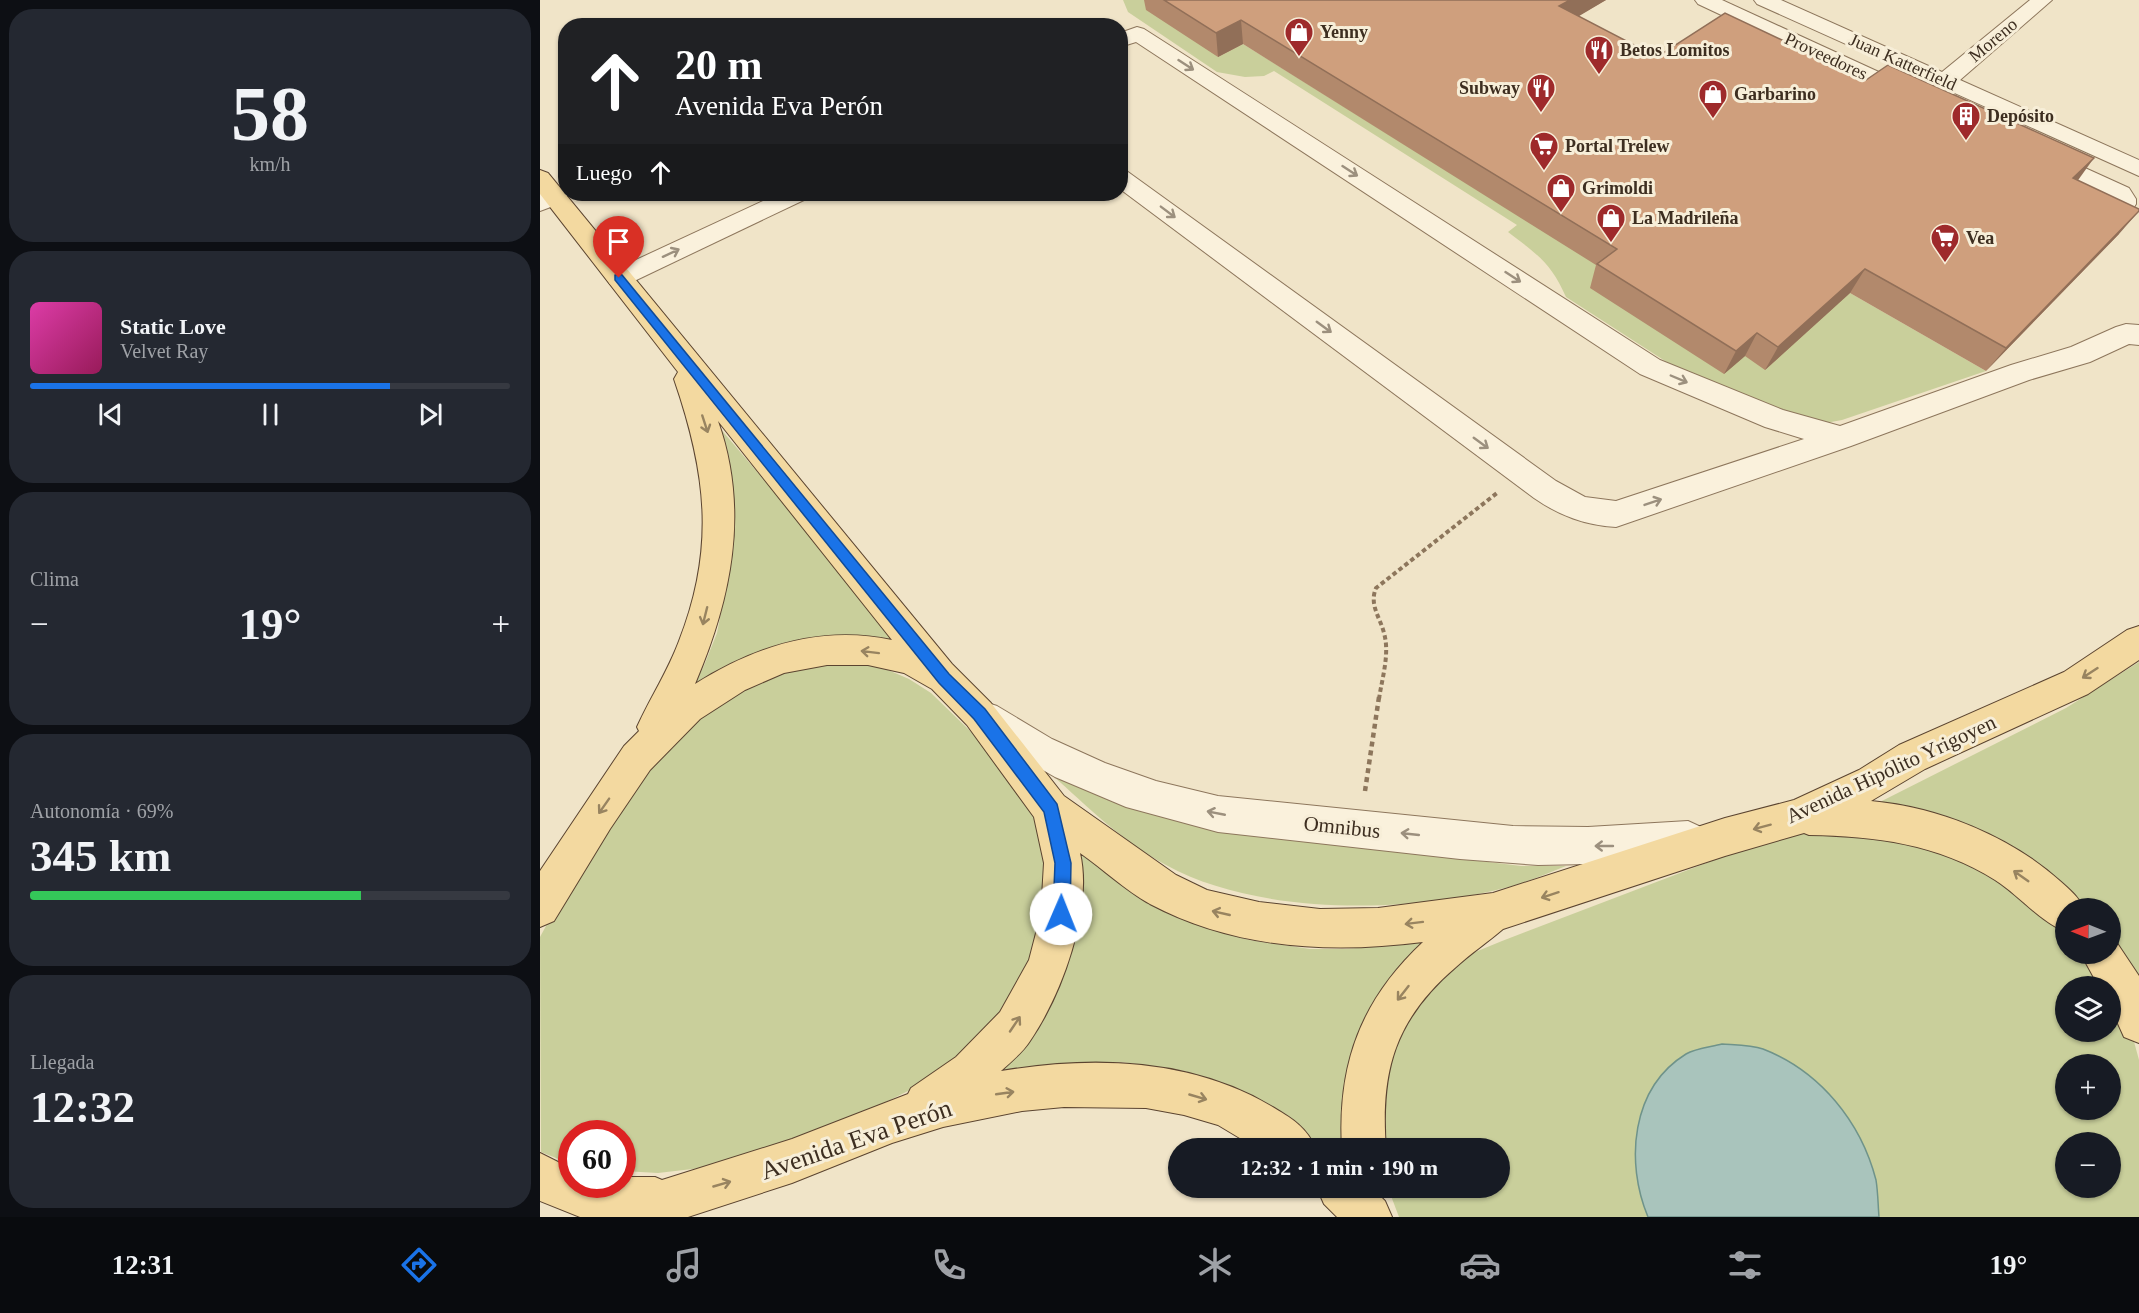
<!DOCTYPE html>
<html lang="es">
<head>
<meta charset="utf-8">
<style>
  :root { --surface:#171b24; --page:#242831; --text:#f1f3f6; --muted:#9ea1a6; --line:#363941; --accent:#1a73e8 }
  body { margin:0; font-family:"Times New Roman",serif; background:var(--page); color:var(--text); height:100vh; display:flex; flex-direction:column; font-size:22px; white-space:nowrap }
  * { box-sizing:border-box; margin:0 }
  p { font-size:20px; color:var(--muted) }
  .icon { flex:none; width:33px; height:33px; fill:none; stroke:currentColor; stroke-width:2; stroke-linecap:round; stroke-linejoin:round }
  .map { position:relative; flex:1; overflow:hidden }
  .panel { display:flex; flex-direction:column; gap:9px; padding:9px; background:#0d0f14; width:540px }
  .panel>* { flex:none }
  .guide { position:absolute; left:18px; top:18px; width:570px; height:183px; border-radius:24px; box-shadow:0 2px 4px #0004; background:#202124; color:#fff; overflow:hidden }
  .needle { width:39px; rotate:271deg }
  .controls { position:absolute; left:1515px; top:898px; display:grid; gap:12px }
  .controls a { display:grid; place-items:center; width:66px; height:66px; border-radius:50%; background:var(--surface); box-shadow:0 2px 4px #0004; font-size:30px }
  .speed { position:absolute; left:18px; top:1120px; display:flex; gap:12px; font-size:30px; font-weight:700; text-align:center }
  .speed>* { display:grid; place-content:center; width:78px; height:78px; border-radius:50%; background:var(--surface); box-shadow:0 2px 4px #0004; line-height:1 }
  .speed .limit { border:9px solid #d22; background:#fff; color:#111 }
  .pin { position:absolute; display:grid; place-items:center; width:51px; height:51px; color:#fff; margin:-62px -26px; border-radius:50% 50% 50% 0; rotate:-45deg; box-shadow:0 0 6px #0007 }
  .pin .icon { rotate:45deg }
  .me { position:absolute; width:66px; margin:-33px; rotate:1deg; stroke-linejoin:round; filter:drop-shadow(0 0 4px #0008) }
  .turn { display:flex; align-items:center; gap:21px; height:126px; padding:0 18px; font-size:27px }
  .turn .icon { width:78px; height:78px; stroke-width:2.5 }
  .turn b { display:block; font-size:42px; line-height:51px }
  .then { display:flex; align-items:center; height:57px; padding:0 18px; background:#0003; gap:12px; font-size:22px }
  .big { font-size:45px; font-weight:700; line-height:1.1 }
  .panel .card { flex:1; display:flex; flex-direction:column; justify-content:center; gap:9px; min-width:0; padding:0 21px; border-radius:24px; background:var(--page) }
  .panel .dial { align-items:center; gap:0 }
  .dial b { font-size:78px; line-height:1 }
  .song { display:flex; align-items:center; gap:18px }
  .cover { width:72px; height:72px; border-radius:9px; background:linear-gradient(135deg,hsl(320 70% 55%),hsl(330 70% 35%)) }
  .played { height:6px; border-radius:3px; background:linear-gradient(90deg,var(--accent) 75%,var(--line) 75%) }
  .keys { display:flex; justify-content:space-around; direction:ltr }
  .heat { display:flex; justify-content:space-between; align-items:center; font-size:33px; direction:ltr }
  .charge { height:9px; border-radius:4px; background:linear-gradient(90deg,#34c759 69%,var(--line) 0) }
  .trip { position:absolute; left:628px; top:1138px; width:342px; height:60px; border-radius:30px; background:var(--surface); box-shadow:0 2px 4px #0004; font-weight:700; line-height:60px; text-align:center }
  .dock { display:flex; height:96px; justify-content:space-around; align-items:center; background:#090b0e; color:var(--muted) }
  .dock .icon { width:42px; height:42px }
  .dock .active { color:var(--accent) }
  .dock b { font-size:27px; color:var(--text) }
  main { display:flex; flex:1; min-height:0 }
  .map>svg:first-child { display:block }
  .green { fill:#c9cf9b; fill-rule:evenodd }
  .water { fill:#a9c4bc; stroke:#6f938a; stroke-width:1.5 }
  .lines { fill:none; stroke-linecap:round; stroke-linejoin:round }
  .minor-casing { stroke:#8d765c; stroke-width:2 }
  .major-casing { stroke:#5b4430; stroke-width:2 }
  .path-far1 { stroke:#8d765c; stroke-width:4; stroke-dasharray:4.5 3; stroke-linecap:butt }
  .path { stroke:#8d765c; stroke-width:4.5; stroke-dasharray:5 4; stroke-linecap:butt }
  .minor { fill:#faf1dc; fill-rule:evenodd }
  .major { fill:#f3d9a0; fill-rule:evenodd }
  .wall { fill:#b2896c }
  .shaded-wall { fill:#916f58 }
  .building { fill:#cf9f7d; stroke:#916f58; stroke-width:1.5 }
  .oneway { stroke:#9c907e }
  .oneway2 { stroke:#988460 }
  .route { fill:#1a73e8; stroke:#114b97; stroke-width:1.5 }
  .labels { text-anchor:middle; stroke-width:6; stroke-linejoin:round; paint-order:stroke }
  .far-poi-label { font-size:18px; font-weight:bold; fill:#3d2e20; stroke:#f7eed8; text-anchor:start }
  .far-street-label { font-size:18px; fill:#3d2e20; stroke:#f7eed8 }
  .street-label { font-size:21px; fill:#3d2e20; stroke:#f7eed8 }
  .near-street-label { font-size:26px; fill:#3d2e20; stroke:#f7eed8 }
</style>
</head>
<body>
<main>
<section class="panel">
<div class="card dial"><b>58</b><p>km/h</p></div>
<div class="card">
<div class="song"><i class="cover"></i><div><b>Static Love</b><p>Velvet Ray</p></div></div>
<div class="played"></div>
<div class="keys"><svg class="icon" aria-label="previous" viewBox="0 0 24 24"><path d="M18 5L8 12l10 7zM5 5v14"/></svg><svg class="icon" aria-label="pause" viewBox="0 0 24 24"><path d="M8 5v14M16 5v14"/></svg><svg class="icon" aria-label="next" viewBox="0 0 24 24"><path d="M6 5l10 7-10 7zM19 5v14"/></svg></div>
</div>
<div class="card"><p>Clima</p>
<div class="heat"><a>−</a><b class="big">19°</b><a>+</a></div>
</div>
<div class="card"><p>Autonomía · 69%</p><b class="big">345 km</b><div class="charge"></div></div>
<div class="card"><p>Llegada</p><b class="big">12:32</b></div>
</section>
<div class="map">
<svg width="1599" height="1217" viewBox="0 0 1599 1217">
  <rect width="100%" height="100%" fill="#f0e4c8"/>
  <g class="green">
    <path d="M583,0H628L678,57L703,44L1205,356L1310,293L1446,371L1302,420L1280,424L1139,370L1026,297C1011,263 997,254 968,232L977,225L734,71L724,76L705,77L677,72L588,12Z"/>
    <polygon points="179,427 364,645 342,640 140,706 163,668 177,633 186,587"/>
    <polygon points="309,662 341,667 369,679 391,693 458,758 483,794 500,832 509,875 499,955 463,1023 380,1085 324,1113 231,1151 161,1168 118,1173 83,1171 82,1134 32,1134 31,1164 1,1152 0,937 51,843 92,785 167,707 245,668"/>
    <polygon points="1599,662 1599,984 1571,942 1570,909 1541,909 1332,806 1526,708"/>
    <path d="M512,775L745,837L981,866H1026C1010,872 995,879 979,884C878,914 720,917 626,865C583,842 548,807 512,775Z"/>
    <path d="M1295,826L1438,859L1525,929L1526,954H1545L1567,987H1526V1032H1570L1571,993L1593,1038L1599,1060V1217H859L848,1188H960V1149H843L841,1077L869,1003L928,955L962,941L1203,849L1250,834ZM1526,1065H1570V1110H1526ZM1526,1143H1570V1188H1526Z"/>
    <polygon points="538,839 667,926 709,940 770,949 806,949 889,942 808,1149 780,1149 746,1123 696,1091 645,1071 582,1062 538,1063 442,1086"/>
  </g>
  <path class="water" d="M1182,1044C1195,1045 1211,1045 1223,1049C1280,1071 1321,1122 1336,1180C1338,1192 1338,1205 1339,1217H1108C1085,1162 1091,1088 1146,1054C1156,1048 1171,1047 1182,1044Z"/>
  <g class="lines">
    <g class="minor-casing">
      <g id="minor">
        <polygon points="1155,0 1182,0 1378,90 1381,95 1378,100 1370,102 1362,100 1158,4"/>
        <polygon points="1214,0 1241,0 1402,72 1490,0 1512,0 1420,80 1599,160 1599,176 1217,4"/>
        <path d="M597,27L604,29L1120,360L1243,410L1300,426L1471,365L1531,347L1576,327L1586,324L1599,325V345L1589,344L1550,362L1489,380L1311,446L1076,527C1045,525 1020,516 994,498L580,189V170L588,172L1016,481L1045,497L1076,501L1264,439L1225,427L1100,374L596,42L580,47V33Z"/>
        <path d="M1501,148L1589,188L1596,199V204C1589,216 1579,221 1565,218L1562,212L1572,201L1571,198L1493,160L1489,155L1493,150Z"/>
        <polygon points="15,188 24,190 27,196 24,202 0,211 0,193"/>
        <polygon points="238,194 269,194 266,199 88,284 79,287 70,284 66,278 70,272"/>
        <polygon points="445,702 457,706 512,739 565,763 616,781 678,796 973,826 1048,827 1148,821 1161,827 1167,840 1161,853 1148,859 1098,863 998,865 920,859 678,832 586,807 515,777 433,730 427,718 433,706"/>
      </g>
    </g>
    <g class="major-casing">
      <g id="major">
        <path d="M0,170L8,173L412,664L451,703L524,796L636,875L667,890L719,902L780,909L838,908L953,893L1185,818L1254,800L1319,770L1359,745L1524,672L1587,630L1599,626V660L1548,694L1385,769L1331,801C1398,807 1470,836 1520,881C1530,890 1539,897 1544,909H1526V932C1499,921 1480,896 1455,880C1398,844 1335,836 1269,835L1264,833L1185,856L963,929C948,942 931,953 916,967C855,1019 840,1071 846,1149H802C797,1064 821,1000 883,942C790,954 695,949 610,904C585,890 563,869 540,853C553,909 522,994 490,1041C483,1052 471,1062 461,1071C551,1056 650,1058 731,1106C751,1118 767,1127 776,1149H718L678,1125L644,1115L606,1108L524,1107L482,1111L403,1127L352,1143L252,1183L148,1217H40L0,1201V1153L32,1169V1185H82V1177H115L122,1180L252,1139L368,1094L371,1088L416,1057L460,1012L489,960L501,914L504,863L494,817L427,725L392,689L364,673L328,665H287L244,673L205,690L160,719L110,770L70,829L14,921L0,927V871L84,746L99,731L97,727C110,698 128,671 139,641C176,547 166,472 134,379L138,372L0,194ZM178,421L352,640C281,625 215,646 155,684C191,600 210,511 178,421Z"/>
        <polygon points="1570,938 1575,940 1599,976 1599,1043 1584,1037 1570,1006 1570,987 1559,987 1541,954 1570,954"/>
        <polygon points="777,1188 832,1188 845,1201 852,1217 797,1217 784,1204"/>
      </g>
    </g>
    <path class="path-far1" d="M839,699C842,678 850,654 844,633C840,617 829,605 836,588L957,493"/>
    <polyline class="path" points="825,791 839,697"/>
    <use href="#minor" class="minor"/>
    <use href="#major" class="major"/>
  </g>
  <polygon class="wall" points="604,0 1066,0 1038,16 1117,57 1538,180 1579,234 1446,371 1310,293 1225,370 1205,356 1184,374 1050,288 1056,265 703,44 678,57 606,10"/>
  <g class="shaded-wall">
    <polygon points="1030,0 1066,0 1014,31 1019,6"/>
    <polygon points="701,20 703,44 678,57 676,33"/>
    <polygon points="1554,158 1536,183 1533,178"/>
    <polygon points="1599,211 1579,234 1446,371 1466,348"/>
    <polygon points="1325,269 1310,293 1225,370 1238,347"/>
    <polygon points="1217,333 1205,356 1184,374 1196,351"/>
  </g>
  <polygon class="building" points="624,0 1030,0 1019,6 1117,57 1185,13 1326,80 1348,65 1554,158 1533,178 1599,209 1599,211 1466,348 1325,269 1238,347 1217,333 1196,351 1057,264 1077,249 701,20 676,33"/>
  <defs><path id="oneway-shaft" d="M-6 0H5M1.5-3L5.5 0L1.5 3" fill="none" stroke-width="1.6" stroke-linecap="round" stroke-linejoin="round" transform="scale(1.5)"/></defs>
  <g class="oneway">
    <use href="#oneway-shaft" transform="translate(646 65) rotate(33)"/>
    <use href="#oneway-shaft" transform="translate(810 171) rotate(33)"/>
    <use href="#oneway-shaft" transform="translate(628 212) rotate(37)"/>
    <use href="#oneway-shaft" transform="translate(131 253) rotate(-25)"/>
    <use href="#oneway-shaft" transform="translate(973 277) rotate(33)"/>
    <use href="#oneway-shaft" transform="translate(784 327) rotate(36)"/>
    <use href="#oneway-shaft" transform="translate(1139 379) rotate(23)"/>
    <use href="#oneway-shaft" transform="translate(941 443) rotate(36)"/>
    <use href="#oneway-shaft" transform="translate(1113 502) rotate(-19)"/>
    <use href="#oneway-shaft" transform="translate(676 813) rotate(-169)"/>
    <use href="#oneway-shaft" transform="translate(870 834) rotate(-174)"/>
    <use href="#oneway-shaft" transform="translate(1064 846) rotate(-180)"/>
  </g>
  <g class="oneway2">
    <use href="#oneway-shaft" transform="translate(165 424) rotate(72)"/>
    <use href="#oneway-shaft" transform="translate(165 616) rotate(104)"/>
    <use href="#oneway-shaft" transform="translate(330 652) rotate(-173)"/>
    <use href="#oneway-shaft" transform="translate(1550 673) rotate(147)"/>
    <use href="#oneway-shaft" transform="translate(64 806) rotate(125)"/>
    <use href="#oneway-shaft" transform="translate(1222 827) rotate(165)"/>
    <use href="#oneway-shaft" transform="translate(1481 876) rotate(-145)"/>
    <use href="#oneway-shaft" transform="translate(1010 895) rotate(162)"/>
    <use href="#oneway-shaft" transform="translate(681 913) rotate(-167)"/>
    <use href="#oneway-shaft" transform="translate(874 923) rotate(173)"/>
    <use href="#oneway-shaft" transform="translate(863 993) rotate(128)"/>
    <use href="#oneway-shaft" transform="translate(475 1024) rotate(-56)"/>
    <use href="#oneway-shaft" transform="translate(465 1093) rotate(-8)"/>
    <use href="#oneway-shaft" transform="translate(658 1097) rotate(16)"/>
    <use href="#oneway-shaft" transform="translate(182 1184) rotate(-16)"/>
  </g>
  <polygon class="route" points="79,274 82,275 409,674 445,709 517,804 531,863 530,914 527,920 521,922 516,920 513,914 515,863 504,812 434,719 399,683 75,280 75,275"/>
  <defs>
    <g id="shop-pin" transform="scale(1.5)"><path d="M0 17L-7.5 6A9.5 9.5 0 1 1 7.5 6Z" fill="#9e2a2b" stroke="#f7eed8"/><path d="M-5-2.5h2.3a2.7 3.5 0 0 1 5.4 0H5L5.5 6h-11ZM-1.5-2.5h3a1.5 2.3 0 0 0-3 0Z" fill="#fff"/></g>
    <g id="restaurant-pin" transform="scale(1.5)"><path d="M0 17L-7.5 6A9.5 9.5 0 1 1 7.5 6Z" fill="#9e2a2b" stroke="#f7eed8"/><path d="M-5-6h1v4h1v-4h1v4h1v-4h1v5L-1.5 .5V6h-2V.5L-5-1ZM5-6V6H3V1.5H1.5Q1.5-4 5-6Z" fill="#fff"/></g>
    <g id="building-pin" transform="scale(1.5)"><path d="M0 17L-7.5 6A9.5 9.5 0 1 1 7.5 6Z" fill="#9e2a2b" stroke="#f7eed8"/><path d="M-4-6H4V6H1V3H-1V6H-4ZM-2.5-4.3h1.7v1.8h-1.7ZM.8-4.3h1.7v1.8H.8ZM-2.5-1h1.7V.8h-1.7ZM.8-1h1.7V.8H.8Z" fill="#fff"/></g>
    <g id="supermarket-pin" transform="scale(1.5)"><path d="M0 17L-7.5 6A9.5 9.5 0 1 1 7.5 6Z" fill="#9e2a2b" stroke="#f7eed8"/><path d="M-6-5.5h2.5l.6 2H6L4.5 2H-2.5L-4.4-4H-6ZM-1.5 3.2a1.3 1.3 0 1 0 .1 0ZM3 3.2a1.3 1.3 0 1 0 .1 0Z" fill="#fff"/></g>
  </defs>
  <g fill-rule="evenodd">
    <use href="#shop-pin" x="759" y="32"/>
    <use href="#restaurant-pin" x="1059" y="50"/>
    <use href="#restaurant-pin" x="1001" y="88"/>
    <use href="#shop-pin" x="1173" y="94"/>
    <use href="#building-pin" x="1426" y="116"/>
    <use href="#supermarket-pin" x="1004" y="146"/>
    <use href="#shop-pin" x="1021" y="188"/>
    <use href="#shop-pin" x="1071" y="218"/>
    <use href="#supermarket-pin" x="1405" y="238"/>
  </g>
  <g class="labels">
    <g class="far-poi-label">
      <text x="780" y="38">Yenny</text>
      <text x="1080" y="56">Betos Lomitos</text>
      <text x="980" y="94" text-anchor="end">Subway</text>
      <text x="1194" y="100">Garbarino</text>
      <text x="1447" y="122">Depósito</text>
      <text x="1025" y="152">Portal Trelew</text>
      <text x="1042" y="194">Grimoldi</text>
      <text x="1092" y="224">La Madrileña</text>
      <text x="1426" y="244">Vea</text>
    </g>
    <g class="far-street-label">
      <text transform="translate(1453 40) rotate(-40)" y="6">Moreno</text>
      <text transform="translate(1286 56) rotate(25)" y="6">Proveedores</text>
      <text transform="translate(1363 62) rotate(24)" y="6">Juan Katterfield</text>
    </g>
    <g class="street-label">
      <text transform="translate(1351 769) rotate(-25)" y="7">Avenida Hipólito Yrigoyen</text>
      <text transform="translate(802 827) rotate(6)" y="7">Omnibus</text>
    </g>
    <g class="near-street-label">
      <text transform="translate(316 1139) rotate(-19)" y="9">Avenida Eva Perón</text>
    </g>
  </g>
</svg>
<div class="controls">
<a><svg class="needle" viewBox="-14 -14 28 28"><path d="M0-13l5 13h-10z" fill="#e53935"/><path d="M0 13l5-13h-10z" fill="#9ea1a6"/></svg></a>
<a><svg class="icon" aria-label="layers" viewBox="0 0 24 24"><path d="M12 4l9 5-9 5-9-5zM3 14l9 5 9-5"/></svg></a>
<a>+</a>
<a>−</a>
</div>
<div class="speed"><div class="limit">60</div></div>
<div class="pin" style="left:79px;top:278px;background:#d93025"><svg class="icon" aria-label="arrive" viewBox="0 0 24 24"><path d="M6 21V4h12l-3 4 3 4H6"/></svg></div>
<svg class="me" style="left:521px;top:914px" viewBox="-20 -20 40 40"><circle r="19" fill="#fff"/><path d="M0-13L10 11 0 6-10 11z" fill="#1a73e8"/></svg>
<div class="trip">12:32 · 1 min · 190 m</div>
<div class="guide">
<div class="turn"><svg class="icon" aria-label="ahead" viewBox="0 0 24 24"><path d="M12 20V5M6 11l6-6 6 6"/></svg><div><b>20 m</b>Avenida Eva Perón</div></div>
<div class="then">Luego<svg class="icon" aria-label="ahead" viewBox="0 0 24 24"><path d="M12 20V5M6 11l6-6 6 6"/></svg></div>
</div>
</div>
</main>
<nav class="dock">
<b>12:31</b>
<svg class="icon active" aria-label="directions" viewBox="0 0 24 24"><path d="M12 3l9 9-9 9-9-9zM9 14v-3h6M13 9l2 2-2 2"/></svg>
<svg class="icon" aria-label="music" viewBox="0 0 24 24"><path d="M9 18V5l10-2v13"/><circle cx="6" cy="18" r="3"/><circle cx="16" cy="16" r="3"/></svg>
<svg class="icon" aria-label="phone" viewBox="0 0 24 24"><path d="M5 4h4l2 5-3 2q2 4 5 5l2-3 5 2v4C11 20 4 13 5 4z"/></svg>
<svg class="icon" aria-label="climate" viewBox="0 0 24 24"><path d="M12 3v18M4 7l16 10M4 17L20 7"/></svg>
<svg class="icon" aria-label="car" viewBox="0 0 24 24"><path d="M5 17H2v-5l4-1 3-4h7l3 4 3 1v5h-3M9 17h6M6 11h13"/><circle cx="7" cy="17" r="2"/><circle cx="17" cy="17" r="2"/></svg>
<svg class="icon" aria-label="filters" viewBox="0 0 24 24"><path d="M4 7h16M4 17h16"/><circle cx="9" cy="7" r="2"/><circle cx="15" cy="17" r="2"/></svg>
<b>19°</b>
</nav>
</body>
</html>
